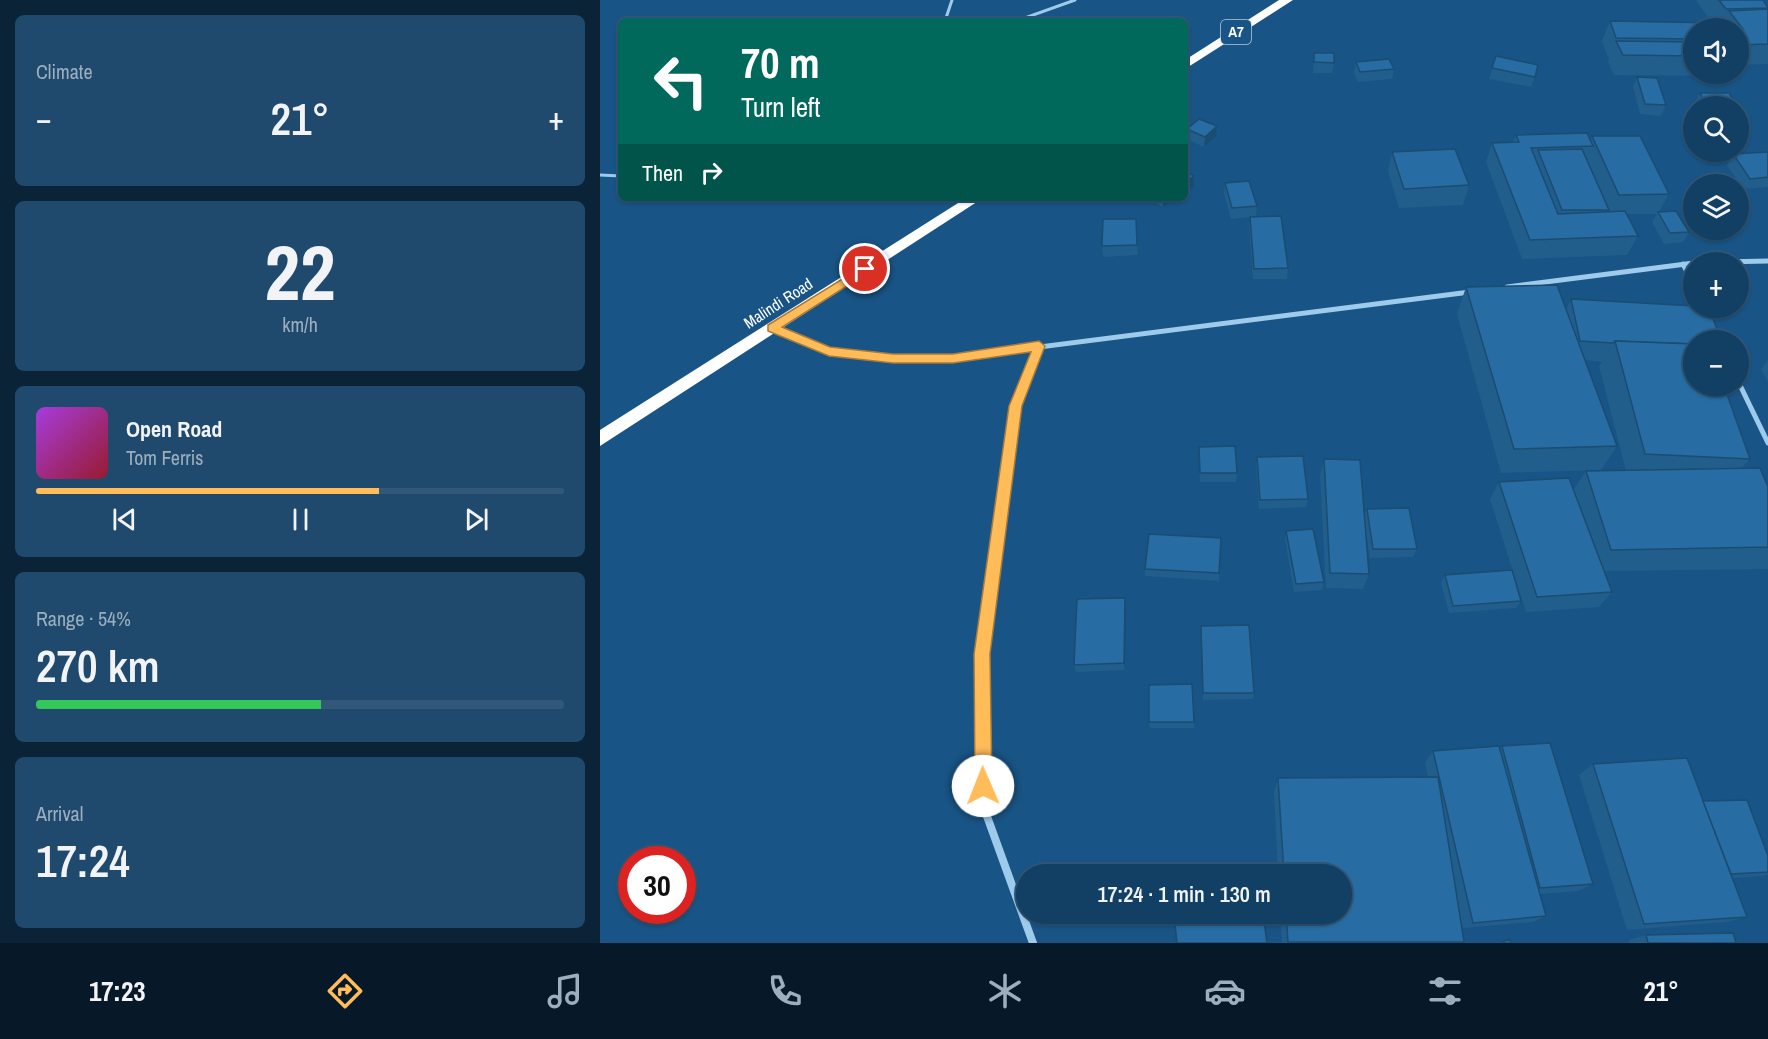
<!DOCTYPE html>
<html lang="en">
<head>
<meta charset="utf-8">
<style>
  :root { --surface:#123f64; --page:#1f4a6d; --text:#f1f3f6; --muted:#9cafbf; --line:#315878; --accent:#ffbc59 }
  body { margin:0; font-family:"Archivo Narrow",sans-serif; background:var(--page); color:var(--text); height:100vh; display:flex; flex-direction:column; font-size:22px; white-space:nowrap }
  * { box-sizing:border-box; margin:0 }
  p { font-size:20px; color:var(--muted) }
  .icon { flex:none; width:33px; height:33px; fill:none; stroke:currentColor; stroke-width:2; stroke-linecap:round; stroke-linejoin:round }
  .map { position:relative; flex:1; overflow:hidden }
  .side { display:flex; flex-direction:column; gap:15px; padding:15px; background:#0a2337; width:600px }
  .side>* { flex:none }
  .banner { position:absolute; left:18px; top:18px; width:570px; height:183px; border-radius:9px; box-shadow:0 2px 4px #0004,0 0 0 2px var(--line); background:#00695c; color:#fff; overflow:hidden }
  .buttons { position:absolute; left:1083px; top:18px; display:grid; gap:12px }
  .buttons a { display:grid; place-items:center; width:66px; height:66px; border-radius:50%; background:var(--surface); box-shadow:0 2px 4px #0004,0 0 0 2px var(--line); font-size:30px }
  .speed { position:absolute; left:18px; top:846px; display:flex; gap:12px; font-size:30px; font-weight:700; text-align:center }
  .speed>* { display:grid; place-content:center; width:78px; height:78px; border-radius:50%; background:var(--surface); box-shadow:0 2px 4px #0004,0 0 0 2px var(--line); line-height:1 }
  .speed .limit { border:9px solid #d22; background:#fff; color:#111 }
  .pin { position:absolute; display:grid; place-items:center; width:51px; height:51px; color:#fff; margin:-26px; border:3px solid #fff; border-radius:50%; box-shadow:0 2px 6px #0007 }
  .me { position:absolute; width:66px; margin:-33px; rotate:359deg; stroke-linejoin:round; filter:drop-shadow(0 0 4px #0008) }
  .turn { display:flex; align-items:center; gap:21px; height:126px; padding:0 24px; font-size:27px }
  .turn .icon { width:78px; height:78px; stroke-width:2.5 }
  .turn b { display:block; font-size:42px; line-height:51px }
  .then { display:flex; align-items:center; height:57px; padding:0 24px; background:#0003; gap:12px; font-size:22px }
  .big { font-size:45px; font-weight:600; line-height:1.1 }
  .side .tile { flex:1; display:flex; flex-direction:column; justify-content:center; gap:9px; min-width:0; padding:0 21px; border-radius:9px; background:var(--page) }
  .side .dial { align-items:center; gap:0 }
  .dial b { font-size:78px; line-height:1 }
  .song { display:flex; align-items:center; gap:18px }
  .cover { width:72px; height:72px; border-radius:9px; background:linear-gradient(135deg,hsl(280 70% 55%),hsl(350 70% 35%)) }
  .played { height:6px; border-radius:3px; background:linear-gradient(90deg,var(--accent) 65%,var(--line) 65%) }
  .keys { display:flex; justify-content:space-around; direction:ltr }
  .heat { display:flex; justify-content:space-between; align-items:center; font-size:33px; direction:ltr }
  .charge { height:9px; border-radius:4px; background:linear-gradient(90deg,#34c759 54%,var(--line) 0) }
  .trip { position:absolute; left:416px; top:864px; width:336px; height:60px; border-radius:30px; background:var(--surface); box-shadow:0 2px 4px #0004,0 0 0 2px var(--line); font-weight:600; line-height:60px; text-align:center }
  .dock { display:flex; height:96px; justify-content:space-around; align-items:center; background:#071928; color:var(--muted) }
  .dock .icon { width:42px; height:42px }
  .dock .current { color:var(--accent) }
  .dock b { font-size:27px; color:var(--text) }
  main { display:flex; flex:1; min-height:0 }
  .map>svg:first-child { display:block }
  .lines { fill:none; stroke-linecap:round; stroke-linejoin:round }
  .lane { stroke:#9ecaec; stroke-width:3 }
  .street-far1 { stroke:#9ecaec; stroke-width:5 }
  .street { stroke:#9ecaec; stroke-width:8 }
  .highway { fill:#fff; fill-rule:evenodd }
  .wall { fill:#225e8c }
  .shaded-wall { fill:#1b4c72 }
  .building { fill:#276da3; stroke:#1b4c72; stroke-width:1.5 }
  .route { fill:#ffbc59; stroke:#a67a3a; stroke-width:1.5 }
  .labels { text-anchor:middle; stroke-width:6; stroke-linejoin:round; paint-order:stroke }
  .shield { fill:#185485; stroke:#baccda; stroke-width:1.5 }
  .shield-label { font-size:15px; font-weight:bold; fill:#fff }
  .street-label { font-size:16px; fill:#fff; stroke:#185485 }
</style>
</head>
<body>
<main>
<section class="side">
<div class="tile"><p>Climate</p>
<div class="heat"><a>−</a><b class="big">21°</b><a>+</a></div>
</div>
<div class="tile dial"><b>22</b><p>km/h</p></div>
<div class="tile">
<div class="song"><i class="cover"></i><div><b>Open Road</b><p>Tom Ferris</p></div></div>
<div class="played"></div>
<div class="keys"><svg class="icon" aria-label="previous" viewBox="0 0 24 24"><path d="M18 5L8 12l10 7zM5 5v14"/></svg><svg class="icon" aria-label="pause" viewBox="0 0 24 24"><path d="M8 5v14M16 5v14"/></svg><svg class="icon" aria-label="next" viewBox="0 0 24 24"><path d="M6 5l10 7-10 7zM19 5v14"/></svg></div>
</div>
<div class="tile"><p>Range · 54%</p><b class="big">270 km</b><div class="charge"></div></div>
<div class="tile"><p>Arrival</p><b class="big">17:24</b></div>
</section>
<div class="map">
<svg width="1168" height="943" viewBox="0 0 1168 943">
  <rect width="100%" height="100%" fill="#185485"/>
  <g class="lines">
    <g class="lane">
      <polyline points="345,21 352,0"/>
      <polyline points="416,21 475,0"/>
      <polyline points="0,175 21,176"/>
    </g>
    <g class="street-far1">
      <polyline points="1121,262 1168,261"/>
      <polyline points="1083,264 1094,286"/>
      <polyline points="907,287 1094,263"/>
      <polyline points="172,328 229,352 293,358 353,358 870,292"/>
      <polyline points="1138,381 1168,443"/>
      <polyline points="396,549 416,406 439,346"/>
    </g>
    <polyline class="street" points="397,547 382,654 384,808 433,943"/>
    <g class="highway">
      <polygon points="679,0 693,0 585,69 585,60"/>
      <polygon points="366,198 383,198 0,446 0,430"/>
    </g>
  </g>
  <g class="wall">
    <polygon points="1096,0 1163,0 1168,6 1168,64 1138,65 1138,28 1094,28 1094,74 1122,74 1121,76 1014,75 1008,61 1009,57 1008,57 1002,41 1010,21 1112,23"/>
    <polygon points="714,53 734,63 732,73 713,73"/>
    <polygon points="896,56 935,77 931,87 889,79"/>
    <polygon points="756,62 794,69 792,79 758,82 754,73"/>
    <polygon points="1037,77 1066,105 1061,116 1040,114 1033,87"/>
    <polygon points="1100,93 1137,106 1096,106 1095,103"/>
    <polygon points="1138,110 1145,122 1139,132 1138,132"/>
    <polygon points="587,129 616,136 604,147 587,139"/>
    <polygon points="916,135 991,140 992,136 1069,194 1059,212 1089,232 1083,242 1064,244 1052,222 1057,214 1027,214 1038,236 1027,255 922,259 886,162 892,143 913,142"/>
    <polygon points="792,152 869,185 863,205 799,208 788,171"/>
    <polygon points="1168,152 1168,187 1143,189 1127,165 1133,154"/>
    <polygon points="625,183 657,206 656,216 688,268 687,279 653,279 649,227 650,217 631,219 624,193"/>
    <polygon points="548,198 577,198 563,207"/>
    <polygon points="536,219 538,255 503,257 502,246"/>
    <polygon points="866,287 966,310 971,299 1094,340 1150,459 1141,469 1168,487 1168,569 1004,571 1012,592 999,607 926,612 890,499 899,482 973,490 986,471 1026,471 999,366 1002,362 985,360 1017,446 1001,470 901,473 857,314"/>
    <polygon points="1168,360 1168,382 1161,369"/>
    <polygon points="599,447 637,473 636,482 600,482"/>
    <polygon points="657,457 708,499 706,507 659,509 656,466"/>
    <polygon points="724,459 764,517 767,509 817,549 813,557 770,558 764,520 769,574 763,589 726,588 720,476"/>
    <polygon points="686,531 724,582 722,590 694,592 685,539"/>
    <polygon points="621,538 619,581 545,576 545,569"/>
    <polygon points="845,575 921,601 916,608 849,613 841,583"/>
    <polygon points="525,598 526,605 525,670 476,672 474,665"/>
    <polygon points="601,626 654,693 653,699 603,700"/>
    <polygon points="549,722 594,722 594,728 550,728"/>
    <polygon points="902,746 993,884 978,891 940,894 946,916 933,922 863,928 860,917 864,942 861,943 682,943 680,914 741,914 741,874 678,874 674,792 678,778 828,777 825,762 833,751 900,749"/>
    <polygon points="993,764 1103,801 1168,856 1168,874 1163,876 1132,878 1147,917 1126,922 1027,930 979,775"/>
    <polygon points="1046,935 1136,943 1030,943 1029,940"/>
  </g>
  <g class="shaded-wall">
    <polygon points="617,126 616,136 604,147 605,137"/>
    <polygon points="594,176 594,187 585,192 585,182"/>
    <polygon points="563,198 577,198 563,207"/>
    <polygon points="525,598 526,605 525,670 524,663"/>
  </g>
  <g class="building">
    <polygon points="1119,0 1163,0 1168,8 1126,9"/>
    <polygon points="1168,9 1168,44 1138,45 1138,29 1143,29 1129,11"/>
    <polygon points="1010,21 1118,23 1120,28 1094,28 1094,39 1016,38"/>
    <polygon points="1016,41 1094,42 1094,56 1023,55"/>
    <polygon points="714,53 734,53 734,63 714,62"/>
    <polygon points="896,56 938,65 935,77 892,68"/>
    <polygon points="789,59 794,69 760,72 756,62"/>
    <polygon points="1037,77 1057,78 1066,105 1045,104"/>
    <polygon points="1100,93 1129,93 1137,106 1107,106"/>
    <polygon points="1138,110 1145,122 1138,122"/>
    <polygon points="599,119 617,126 605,137 587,129"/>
    <polygon points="987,133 993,146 931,148 958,214 1025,211 1038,236 930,240 892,143 919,142 916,135"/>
    <polygon points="992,136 1040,136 1069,194 1019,195"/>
    <polygon points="855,149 869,185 804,189 792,152"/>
    <polygon points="982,149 1009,210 962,210 938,150"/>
    <polygon points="1168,152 1168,177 1150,179 1133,154"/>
    <polygon points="585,171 594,176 585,182"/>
    <polygon points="649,181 657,206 632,208 625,183"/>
    <polygon points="1076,211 1089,232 1070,233 1058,212"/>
    <polygon points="681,216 688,268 654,269 650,217"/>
    <polygon points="503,219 536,219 537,245 502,246"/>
    <polygon points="957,285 1017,446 914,449 866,287"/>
    <polygon points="971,299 1094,306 1094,308 1109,308 1121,340 1094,340 1094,344 1015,341 1013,343 980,341"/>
    <polygon points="1015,341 1094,344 1094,386 1124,386 1150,459 1045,454"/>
    <polygon points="635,446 637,473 600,473 599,447"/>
    <polygon points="703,456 708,499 660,500 657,457"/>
    <polygon points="724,459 760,460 769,574 730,573"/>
    <polygon points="1160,468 1168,487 1168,547 1011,550 986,471"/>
    <polygon points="969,478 1012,592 937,597 899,482"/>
    <polygon points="809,508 817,549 773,549 767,509"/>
    <polygon points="713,529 724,582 696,584 686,531"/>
    <polygon points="549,534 621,538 619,573 545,569"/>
    <polygon points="912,570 921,601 853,606 845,575"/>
    <polygon points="525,598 524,663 474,665 477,599"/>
    <polygon points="649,625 654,693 603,693 601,626"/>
    <polygon points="592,684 594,722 549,722 549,685"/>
    <polygon points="950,743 993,884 940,888 902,746"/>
    <polygon points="899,746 946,916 873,923 833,751"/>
    <polygon points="1087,758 1147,917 1044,924 993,764"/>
    <polygon points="838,777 864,942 688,942 686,914 741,914 741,874 684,874 678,778"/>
    <polygon points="1147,800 1168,856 1168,872 1131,874 1103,801"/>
    <polygon points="574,914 663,914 667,943 577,943"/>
    <polygon points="1133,933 1136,943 1048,943 1046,935"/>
    <polygon points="909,939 911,943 901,943"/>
  </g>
  <polygon class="route" points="265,265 269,266 269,272 182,327 230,347 293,354 353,354 439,341 445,346 422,406 390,654 392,786 389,792 383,794 377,792 375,786 374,654 409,406 431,352 353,363 293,363 229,356 168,331 168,325"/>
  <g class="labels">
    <rect class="shield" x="621" y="20" width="30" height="24" rx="4.5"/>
    <g class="shield-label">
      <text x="636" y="37">A7</text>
    </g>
    <g class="street-label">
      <text transform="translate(178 303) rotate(-33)" y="6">Malindi Road</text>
    </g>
  </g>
</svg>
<div class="buttons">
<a><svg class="icon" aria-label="sound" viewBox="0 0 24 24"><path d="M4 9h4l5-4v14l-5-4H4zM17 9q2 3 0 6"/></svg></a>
<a><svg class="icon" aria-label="search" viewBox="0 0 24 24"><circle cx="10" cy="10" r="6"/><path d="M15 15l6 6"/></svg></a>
<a><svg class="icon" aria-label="layers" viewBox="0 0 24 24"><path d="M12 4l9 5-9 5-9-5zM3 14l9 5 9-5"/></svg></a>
<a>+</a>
<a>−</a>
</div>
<div class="speed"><div class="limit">30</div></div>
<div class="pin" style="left:265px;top:269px;background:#d93025"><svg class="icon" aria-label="arrive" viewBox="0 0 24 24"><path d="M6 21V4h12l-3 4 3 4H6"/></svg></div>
<svg class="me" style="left:383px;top:786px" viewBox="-20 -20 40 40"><circle r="19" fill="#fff"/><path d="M0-13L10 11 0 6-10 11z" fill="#ffbc59"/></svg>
<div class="trip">17:24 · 1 min · 130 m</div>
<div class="banner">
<div class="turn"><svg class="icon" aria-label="left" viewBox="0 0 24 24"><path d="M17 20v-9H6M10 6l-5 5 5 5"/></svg><div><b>70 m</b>Turn left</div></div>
<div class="then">Then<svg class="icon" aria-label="right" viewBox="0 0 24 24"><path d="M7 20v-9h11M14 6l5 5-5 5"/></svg></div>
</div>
</div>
</main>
<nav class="dock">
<b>17:23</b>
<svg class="icon current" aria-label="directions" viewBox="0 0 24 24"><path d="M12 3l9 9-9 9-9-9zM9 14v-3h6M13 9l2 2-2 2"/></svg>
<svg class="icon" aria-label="music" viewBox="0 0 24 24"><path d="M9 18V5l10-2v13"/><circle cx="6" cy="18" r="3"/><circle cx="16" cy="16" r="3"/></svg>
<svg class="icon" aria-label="phone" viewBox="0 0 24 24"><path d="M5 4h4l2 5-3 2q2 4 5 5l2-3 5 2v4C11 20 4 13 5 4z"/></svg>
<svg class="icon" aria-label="climate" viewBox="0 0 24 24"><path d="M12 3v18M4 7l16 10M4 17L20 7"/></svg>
<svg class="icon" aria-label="car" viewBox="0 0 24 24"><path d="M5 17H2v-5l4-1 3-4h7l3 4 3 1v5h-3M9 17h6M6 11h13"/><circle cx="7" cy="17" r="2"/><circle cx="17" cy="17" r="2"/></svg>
<svg class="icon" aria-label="filters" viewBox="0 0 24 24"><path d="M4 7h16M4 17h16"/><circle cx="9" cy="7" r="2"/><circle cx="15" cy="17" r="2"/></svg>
<b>21°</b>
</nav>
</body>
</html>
